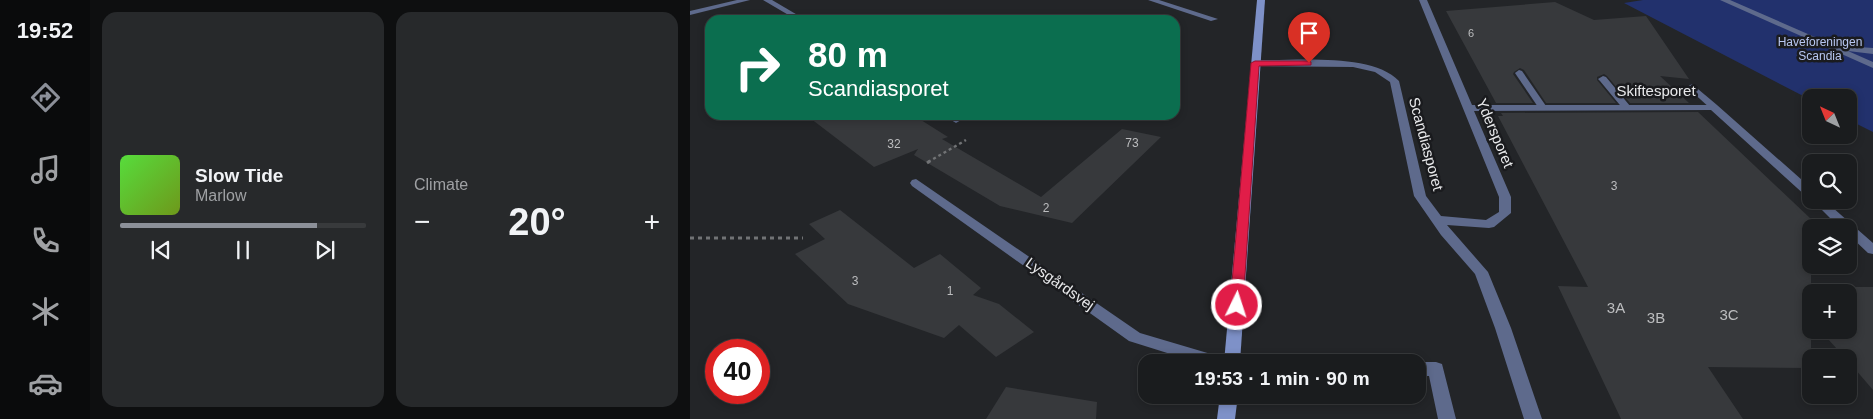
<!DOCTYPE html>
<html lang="en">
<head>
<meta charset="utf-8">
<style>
  :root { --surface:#1a1c1e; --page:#27292b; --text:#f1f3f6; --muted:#9fa1a4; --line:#383a3c; --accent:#8c9099 }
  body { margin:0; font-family:Arial,sans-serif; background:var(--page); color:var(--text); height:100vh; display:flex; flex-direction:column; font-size:19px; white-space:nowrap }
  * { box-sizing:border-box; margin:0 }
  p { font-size:16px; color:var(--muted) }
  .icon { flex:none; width:28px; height:28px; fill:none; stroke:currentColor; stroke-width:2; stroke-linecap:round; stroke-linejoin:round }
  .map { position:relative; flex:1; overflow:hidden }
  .side { display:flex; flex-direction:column; gap:12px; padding:12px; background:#0e0f10; width:600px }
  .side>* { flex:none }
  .guide { position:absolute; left:15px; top:15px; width:475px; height:105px; border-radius:15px; box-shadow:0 2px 8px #0003,0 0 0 1px var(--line); background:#0b6e4f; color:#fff; overflow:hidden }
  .needle { width:32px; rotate:317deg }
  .buttons { position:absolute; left:1112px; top:89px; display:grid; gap:10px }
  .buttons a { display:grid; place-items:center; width:55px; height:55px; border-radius:10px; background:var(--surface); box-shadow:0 2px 8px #0003,0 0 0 1px var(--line); font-size:25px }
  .speed { position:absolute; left:15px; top:339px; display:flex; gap:10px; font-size:25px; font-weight:700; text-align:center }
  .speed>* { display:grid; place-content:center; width:65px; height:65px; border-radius:50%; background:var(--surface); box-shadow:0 2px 8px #0003,0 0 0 1px var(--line); line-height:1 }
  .speed .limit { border:8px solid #d22; background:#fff; color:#111 }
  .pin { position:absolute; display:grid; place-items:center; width:42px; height:42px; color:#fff; margin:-51px -21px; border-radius:50% 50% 50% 0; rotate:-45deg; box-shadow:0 0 5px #0007 }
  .pin .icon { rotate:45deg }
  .me { position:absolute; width:55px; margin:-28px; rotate:4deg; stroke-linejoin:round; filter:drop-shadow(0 0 4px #0008) }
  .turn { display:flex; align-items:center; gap:18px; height:105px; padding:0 20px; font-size:22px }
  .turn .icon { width:65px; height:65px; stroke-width:2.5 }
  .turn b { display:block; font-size:35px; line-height:42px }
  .big { font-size:38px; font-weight:600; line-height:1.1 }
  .side .widget { flex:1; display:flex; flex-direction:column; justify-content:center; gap:8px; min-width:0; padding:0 18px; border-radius:15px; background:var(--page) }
  .song { display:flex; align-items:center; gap:15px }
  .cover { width:60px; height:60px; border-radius:8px; background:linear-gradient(135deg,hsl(110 70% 55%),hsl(80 70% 35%)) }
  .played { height:5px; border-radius:2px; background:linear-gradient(90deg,var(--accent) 80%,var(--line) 80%) }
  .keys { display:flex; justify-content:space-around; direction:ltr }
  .heat { display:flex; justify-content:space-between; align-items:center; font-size:28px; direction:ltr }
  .side .tiles { flex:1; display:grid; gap:12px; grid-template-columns:repeat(2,1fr) }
  .trip { position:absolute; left:448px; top:354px; width:288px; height:50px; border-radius:15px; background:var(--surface); box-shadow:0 2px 8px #0003,0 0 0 1px var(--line); font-weight:600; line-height:50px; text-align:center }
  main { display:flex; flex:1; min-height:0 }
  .dock { display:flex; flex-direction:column; width:90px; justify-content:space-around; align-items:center; background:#0a0b0c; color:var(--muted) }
  .dock .icon { width:35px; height:35px }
  .dock .on { color:var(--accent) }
  .dock b { font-size:22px; color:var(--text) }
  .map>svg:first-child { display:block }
  .green { fill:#22316d }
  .building { fill:#37393c }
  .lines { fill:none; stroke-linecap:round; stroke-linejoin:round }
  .path-far1 { stroke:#717375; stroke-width:2.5; stroke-dasharray:3 3; stroke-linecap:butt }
  .path { stroke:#717375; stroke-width:3; stroke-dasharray:4 4; stroke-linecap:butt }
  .lane { fill:#5e6a8c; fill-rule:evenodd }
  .street { fill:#5e6a8c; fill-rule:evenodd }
  .secondary { fill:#7e91c8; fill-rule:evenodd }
  .route { fill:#e11d48; stroke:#92132f }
  .labels { text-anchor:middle; stroke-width:5; stroke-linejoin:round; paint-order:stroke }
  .far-number-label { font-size:11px; fill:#bcbdbf }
  .far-park-label { font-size:12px; fill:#b8c7f1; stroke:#1a1b1e }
  .number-label { font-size:12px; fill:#bcbdbf }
  .street-label { font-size:15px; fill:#e8e9eb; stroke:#1a1b1e }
  .near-number-label { font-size:15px; fill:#bcbdbf }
</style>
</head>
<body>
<main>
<nav class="dock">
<b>19:52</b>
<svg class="icon on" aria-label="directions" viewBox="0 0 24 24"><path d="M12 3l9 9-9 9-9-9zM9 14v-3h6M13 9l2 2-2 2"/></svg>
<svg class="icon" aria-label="music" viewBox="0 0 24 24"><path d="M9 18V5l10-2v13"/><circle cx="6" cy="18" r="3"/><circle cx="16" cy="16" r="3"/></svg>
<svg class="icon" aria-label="phone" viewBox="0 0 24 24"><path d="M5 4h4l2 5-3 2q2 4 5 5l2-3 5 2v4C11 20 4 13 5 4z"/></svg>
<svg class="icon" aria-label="climate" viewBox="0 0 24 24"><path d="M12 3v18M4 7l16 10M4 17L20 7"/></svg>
<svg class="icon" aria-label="car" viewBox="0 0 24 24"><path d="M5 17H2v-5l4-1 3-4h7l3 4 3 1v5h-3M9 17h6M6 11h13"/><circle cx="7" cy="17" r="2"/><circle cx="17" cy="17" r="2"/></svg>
</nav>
<section class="side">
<div class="tiles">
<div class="widget">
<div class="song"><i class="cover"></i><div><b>Slow Tide</b><p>Marlow</p></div></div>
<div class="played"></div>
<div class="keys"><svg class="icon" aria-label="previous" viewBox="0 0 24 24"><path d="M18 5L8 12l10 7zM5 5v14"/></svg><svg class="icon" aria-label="pause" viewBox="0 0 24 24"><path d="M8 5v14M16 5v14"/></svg><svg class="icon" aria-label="next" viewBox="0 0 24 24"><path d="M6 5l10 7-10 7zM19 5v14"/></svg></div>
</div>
<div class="widget"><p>Climate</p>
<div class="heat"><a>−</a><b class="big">20°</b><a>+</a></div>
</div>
</div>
</section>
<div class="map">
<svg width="1183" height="419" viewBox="0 0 1183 419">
  <rect width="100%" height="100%" fill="#232528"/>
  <polygon class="green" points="953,0 1183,0 1183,132 1159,120 1159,98 1121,98 1121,100 934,3"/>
  <g class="building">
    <polygon points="865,2 904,20 956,16 999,79 970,76 999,103 940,103 917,76 914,74 907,77 907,80 926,103 856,103 834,70 830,68 824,72 823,74 843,103 806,103 756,11"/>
    <polygon points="1008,112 1121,219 1121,287 1183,287 1183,390 1159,362 1159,358 1155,358 1130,330 1159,330 1159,292 1121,292 1121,368 1018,367 1053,419 931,419 868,286 898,287 808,116 813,116 811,113"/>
    <polygon points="116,115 223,115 258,137 252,139 351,197 432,129 471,137 382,223 310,206 224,155 228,149 184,167"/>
    <polygon points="150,210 224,268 250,254 291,288 283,295 309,304 344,332 306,357 269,325 254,338 158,304 105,254 135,239 119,224"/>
    <polygon points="316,387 407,402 406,419 296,419"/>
  </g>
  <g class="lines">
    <polyline class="path-far1" points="238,162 276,140"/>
    <g class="path">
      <polyline points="237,163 240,161"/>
      <polyline points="0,238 113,238"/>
    </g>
    <g class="lane">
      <polygon points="829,70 832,71 856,106 856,110 850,110 825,73"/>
      <polygon points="913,76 916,77 940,106 940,110 934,110 910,81 908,79"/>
      <polygon points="1002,84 1027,105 1027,109 1021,109 999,89 997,87"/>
      <polygon points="726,362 746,362 752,364 766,419 748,419 739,376 726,376"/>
    </g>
    <g class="street">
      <polygon points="47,0 60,0 0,15 0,11"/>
      <polygon points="73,0 82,0 116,20 107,20"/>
      <polygon points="458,0 469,0 528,19 521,21"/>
      <path d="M729,0H737L782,105H1027L1121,188V198L1117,197L1021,110L784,111L821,197V213L804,227L799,228L757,225L798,272L821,328L852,419H834L805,328L785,274L751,235L724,196L700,82L685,72L663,67L565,66L561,63L565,60C603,61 682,52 709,81L736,196L751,216L796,220L809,212V197Z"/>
      <polygon points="1030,0 1040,0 1150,48 1154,46 1183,48 1183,54 1158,51 1183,62 1183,68"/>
      <polygon points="253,115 265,115 271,120 266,123"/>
      <polygon points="226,179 450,333 531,357 533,362 506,362 439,341 222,186 220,183 222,180"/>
      <polygon points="1121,199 1134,200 1183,243 1183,254 1178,253 1159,235 1159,228 1150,228"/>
    </g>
    <g class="secondary">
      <polygon points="567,0 575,0 550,362 534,362"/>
      <polygon points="530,395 548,395 545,419 527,419"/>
    </g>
  </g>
  <polygon class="route" points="619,61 621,62 621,65 569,66 553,305 551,308 542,308 540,305 561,63 565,61"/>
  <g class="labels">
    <g class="far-number-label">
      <text x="781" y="37">6</text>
    </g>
    <g class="far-park-label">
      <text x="1130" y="46">Haveforeningen<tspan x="1130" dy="14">Scandia</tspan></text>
    </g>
    <g class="number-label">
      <text x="442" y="147">73</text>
      <text x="204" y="148">32</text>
      <text x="924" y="190">3</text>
      <text x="356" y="212">2</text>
      <text x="165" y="285">3</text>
      <text x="260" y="295">1</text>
    </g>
    <g class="street-label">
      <text x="966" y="96">Skiftesporet</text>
      <text transform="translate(805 133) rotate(67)" y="5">Ydersporet</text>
      <text transform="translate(736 144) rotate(75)" y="5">Scandiasporet</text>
      <text transform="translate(370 284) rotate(35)" y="5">Lysgårdsvej</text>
    </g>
    <g class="near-number-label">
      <text x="926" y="313">3A</text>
      <text x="1039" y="320">3C</text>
      <text x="966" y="323">3B</text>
    </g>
  </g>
</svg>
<div class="buttons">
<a><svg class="needle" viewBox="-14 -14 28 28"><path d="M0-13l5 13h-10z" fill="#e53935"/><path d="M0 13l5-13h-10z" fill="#9fa1a4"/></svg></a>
<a><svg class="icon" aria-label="search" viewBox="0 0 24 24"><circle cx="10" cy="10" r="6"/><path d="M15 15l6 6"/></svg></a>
<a><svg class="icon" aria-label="layers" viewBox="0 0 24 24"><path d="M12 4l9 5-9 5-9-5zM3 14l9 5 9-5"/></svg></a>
<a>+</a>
<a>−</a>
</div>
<div class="speed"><div class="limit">40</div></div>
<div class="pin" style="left:619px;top:63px;background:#d93025"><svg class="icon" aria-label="arrive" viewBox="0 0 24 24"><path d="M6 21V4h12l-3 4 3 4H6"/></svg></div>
<svg class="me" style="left:547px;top:305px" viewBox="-20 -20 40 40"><circle r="17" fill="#e11d48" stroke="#fff" stroke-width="3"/><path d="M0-11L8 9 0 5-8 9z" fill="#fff"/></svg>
<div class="trip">19:53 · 1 min · 90 m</div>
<div class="guide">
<div class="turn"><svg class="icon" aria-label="right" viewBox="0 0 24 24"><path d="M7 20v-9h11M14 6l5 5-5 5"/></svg><div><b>80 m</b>Scandiasporet</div></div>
</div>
</div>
</main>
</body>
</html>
